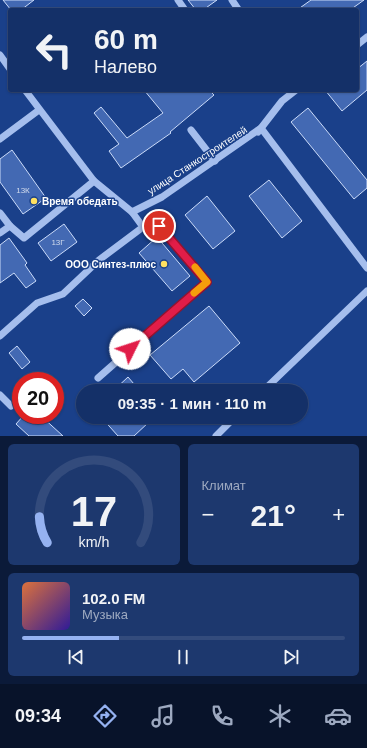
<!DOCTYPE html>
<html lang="ru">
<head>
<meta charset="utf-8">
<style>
  :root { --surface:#143068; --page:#1d386e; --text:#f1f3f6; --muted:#9da9c0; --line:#334b7c; --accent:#95b2f1 }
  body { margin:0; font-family:Arial,sans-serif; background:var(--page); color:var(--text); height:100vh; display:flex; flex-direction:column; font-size:15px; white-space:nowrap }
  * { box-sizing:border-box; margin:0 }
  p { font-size:13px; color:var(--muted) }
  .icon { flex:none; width:22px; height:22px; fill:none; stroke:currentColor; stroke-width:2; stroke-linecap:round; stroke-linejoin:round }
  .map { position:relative; height:436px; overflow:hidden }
  .side { display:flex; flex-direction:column; gap:8px; padding:8px; background:#0b1a39; flex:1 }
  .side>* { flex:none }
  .top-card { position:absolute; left:8px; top:8px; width:351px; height:84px; border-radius:4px; box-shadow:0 1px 3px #0004,0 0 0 1px var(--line); background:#143068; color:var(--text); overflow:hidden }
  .speed { position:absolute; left:12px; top:372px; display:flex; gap:8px; font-size:20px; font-weight:700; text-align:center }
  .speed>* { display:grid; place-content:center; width:52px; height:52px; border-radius:50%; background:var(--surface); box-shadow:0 1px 3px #0004,0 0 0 1px var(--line); line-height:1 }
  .speed .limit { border:6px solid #d22; background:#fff; color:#111 }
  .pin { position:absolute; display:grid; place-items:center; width:34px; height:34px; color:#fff; margin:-17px; border:2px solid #fff; border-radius:50%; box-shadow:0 1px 4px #0007 }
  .me { position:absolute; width:44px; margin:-22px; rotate:49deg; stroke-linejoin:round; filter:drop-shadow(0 0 3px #0008) }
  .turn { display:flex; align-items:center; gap:14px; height:84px; padding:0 20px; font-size:18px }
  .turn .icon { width:52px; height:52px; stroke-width:2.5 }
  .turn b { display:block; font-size:28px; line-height:34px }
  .big { font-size:30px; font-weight:600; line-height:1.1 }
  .side .tile { flex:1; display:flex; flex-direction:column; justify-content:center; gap:6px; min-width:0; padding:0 14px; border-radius:6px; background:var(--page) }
  .side .dial { align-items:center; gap:0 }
  .dial svg { height:104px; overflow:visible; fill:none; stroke:var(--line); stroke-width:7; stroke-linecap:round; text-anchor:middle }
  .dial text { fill:var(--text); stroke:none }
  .song { display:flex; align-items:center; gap:12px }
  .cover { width:48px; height:48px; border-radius:6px; background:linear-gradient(135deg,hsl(20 70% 55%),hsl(250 70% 35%)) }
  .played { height:4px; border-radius:2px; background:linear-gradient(90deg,var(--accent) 30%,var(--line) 30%) }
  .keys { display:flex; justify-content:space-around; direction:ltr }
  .heat { display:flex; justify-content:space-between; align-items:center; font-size:22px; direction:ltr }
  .side .tiles { flex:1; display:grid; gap:8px; grid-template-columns:1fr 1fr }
  .tile:last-child { grid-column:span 2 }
  .trip { position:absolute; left:76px; top:384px; width:232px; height:40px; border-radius:20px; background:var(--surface); box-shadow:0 1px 3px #0004,0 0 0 1px var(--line); font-weight:600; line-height:40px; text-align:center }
  .menu { display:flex; height:64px; justify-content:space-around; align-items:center; background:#08132a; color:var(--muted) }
  .menu .icon { width:28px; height:28px }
  .menu .active { color:var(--accent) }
  .menu b { font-size:18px; color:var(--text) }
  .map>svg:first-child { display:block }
  .building { fill:#4369b3; stroke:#cbdbf9 }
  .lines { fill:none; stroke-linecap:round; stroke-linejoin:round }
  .minor { stroke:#a5beed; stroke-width:7 }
  .route-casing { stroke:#92132f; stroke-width:10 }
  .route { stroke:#e11d48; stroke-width:7 }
  .slow { stroke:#f59e0b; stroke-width:7 }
  .poi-dot { fill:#ffe161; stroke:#1a408a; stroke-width:1.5 }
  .labels { text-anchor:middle; stroke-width:3; stroke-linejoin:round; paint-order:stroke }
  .number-label { font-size:8px; fill:#d0daec }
  .street-label { font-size:10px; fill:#fff; stroke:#1a408a }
  .poi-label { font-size:10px; font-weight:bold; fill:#fff; stroke:#1a408a; text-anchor:start }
</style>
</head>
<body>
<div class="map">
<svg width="367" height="436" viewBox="0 0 367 436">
  <rect width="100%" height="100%" fill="#1a408a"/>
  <g class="building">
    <polygon points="3,0 34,0 21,10 11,10"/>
    <polygon points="188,0 217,0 203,10 196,10"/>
    <polygon points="311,0 364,0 350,10 297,10"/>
    <polygon points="367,61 367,90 342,111 325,90 357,90 357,69"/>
    <polygon points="144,90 209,90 214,95 170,132 171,133 121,168 109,151 119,144 94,113 101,107 127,138 163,113"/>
    <polygon points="308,108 367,180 367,188 354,199 291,122"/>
    <polygon points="12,150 46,198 23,214 0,182 0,159"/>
    <polygon points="269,180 302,221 282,238 249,196"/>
    <polygon points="207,196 235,231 213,249 185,215"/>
    <polygon points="64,224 77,242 51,261 38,243"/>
    <polygon points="157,237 190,276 172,291 139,253"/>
    <polygon points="9,238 27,263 25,265 36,281 26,288 14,273 0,283 0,245"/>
    <polygon points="83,299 92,308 84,316 75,306"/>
    <polygon points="209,306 240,343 194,382 183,369 171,379 150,355"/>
    <polygon points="17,346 30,362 22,369 9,353"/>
    <polygon points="128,377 140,391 113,391"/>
    <polygon points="24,415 40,415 63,436 29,436 16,424"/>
    <polygon points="101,417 145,417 149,422 134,436 118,436"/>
  </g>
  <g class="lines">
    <g class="minor">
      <polyline points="178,0 185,10"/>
      <polyline points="232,0 238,9 236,10"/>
      <polyline points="357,45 367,37"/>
      <polyline points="0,55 10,69"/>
      <polyline points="25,90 94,181 132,212 162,197 261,128 367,268"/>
      <polyline points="191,130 215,161"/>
      <polyline points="258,132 282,101 296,90"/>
      <polyline points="0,139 39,110"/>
      <polyline points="0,213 10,226"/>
      <polyline points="0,233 10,226 24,238 94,181"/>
      <polyline points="0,336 37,303 63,294 99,260 143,227 132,212"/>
      <polyline points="98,378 207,282 159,225 143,227"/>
      <polyline points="263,391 367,291"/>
      <polyline points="0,395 11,406"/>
      <polyline points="216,436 235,417"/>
    </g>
  </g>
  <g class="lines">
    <g class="route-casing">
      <polyline id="route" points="130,349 207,282 159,226"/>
    </g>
    <use href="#route" class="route"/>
    <polyline class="slow" points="194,293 207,282 195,267"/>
  </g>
  <g class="poi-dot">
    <circle cx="34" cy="201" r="4"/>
    <circle cx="164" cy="264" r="4"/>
  </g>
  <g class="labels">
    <g class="number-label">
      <text x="23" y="193">13К</text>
      <text x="58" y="245">13Г</text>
    </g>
    <g class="street-label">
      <text transform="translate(197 160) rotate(-33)" y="4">улица Станкостроителей</text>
    </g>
    <g class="poi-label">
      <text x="42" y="205">Время обедать</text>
      <text x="156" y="268" text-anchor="end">ООО Синтез-плюс</text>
    </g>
  </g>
</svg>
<div class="speed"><div class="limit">20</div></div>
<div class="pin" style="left:159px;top:226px;background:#d93025"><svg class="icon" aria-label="arrive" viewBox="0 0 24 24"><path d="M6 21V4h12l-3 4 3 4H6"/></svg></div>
<svg class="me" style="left:130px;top:349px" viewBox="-20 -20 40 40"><circle r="19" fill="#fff"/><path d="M0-13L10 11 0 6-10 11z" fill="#e11d48"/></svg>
<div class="trip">09:35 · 1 мин · 110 m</div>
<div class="top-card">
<div class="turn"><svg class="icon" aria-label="left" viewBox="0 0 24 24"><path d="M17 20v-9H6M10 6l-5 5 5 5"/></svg><div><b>60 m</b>Налево</div></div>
</div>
</div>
<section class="side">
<div class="tiles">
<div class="tile dial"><svg viewBox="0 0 100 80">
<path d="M14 69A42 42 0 1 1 86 69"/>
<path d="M14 69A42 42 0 0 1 8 49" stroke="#95b2f1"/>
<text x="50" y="56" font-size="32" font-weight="700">17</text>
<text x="50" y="72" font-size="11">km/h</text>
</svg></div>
<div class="tile"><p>Климат</p>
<div class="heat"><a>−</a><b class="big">21°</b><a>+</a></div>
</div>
<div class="tile">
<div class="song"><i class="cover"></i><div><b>102.0 FM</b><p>Музыка</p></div></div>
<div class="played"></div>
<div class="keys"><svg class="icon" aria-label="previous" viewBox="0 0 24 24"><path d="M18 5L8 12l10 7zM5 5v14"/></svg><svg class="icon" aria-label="pause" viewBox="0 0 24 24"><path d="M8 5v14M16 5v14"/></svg><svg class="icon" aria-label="next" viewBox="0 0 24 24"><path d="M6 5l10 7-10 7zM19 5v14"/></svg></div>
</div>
</div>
</section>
<nav class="menu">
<b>09:34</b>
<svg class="icon active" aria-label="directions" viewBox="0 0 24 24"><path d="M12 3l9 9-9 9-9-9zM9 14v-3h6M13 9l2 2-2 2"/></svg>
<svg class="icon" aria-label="music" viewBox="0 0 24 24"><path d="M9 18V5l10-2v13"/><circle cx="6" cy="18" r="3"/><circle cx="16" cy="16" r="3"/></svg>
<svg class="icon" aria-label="phone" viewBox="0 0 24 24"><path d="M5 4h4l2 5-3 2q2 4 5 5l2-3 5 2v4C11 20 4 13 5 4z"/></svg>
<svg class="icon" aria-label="climate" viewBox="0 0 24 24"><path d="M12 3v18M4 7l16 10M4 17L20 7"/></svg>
<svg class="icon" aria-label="car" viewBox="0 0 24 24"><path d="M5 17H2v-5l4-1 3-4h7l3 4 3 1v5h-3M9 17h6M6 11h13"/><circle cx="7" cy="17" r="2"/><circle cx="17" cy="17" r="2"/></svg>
</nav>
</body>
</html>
